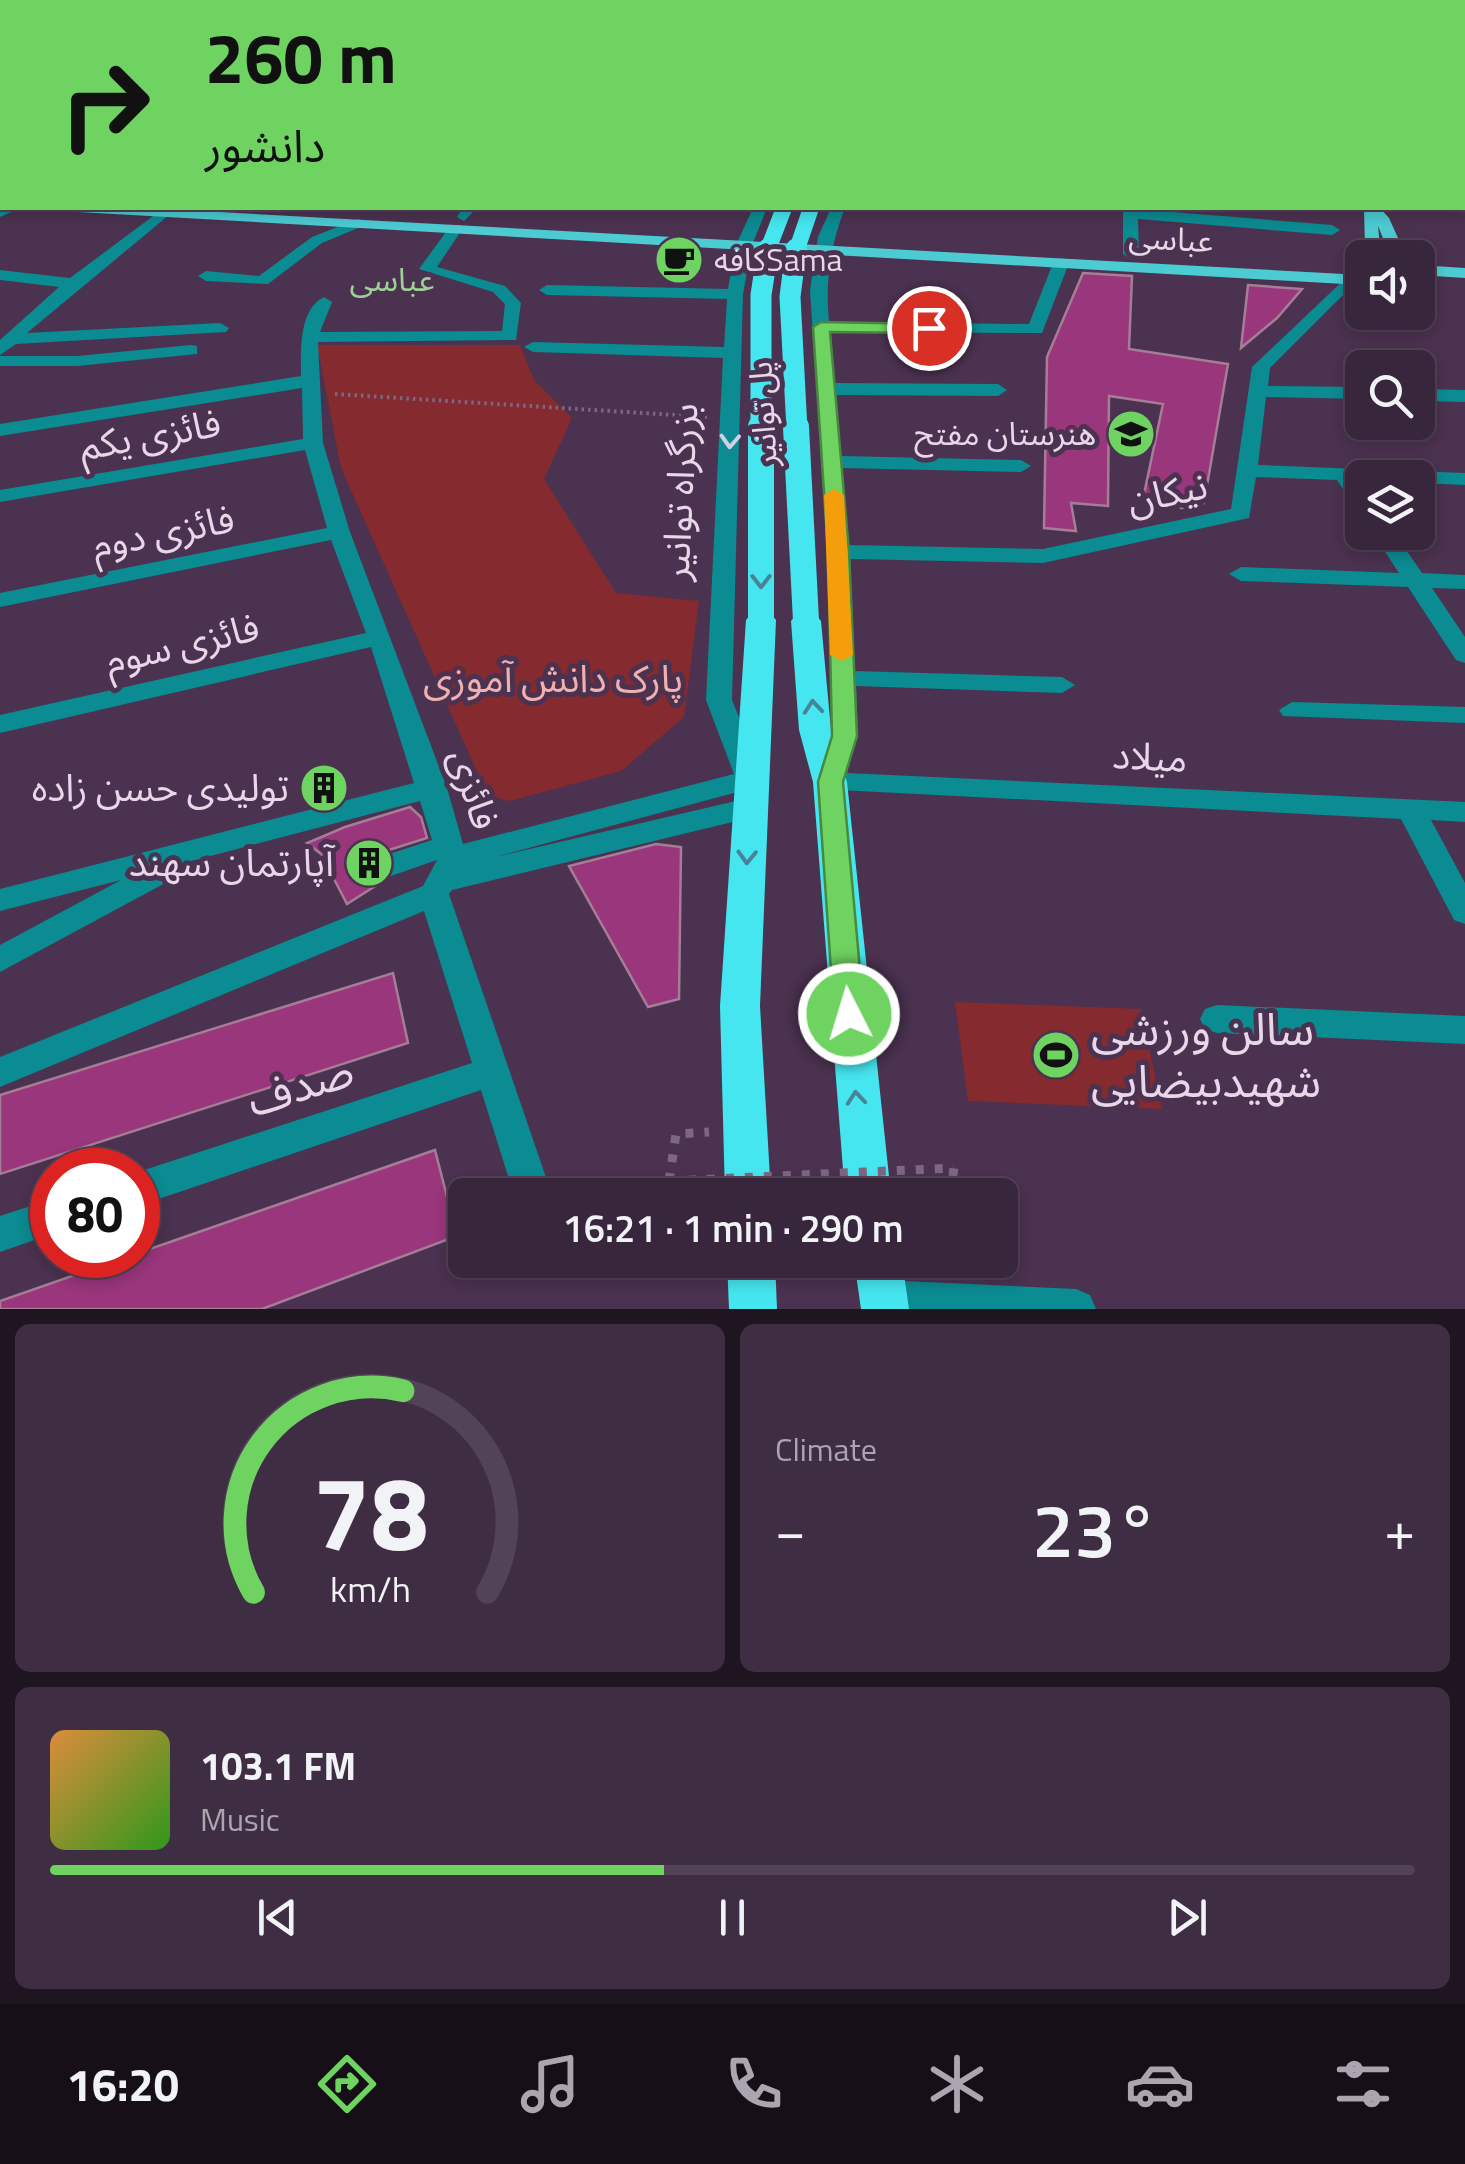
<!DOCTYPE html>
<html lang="en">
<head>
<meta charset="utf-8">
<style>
  :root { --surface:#38263c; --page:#3f2e43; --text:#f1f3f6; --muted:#aba5af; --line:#524356; --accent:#6ed361 }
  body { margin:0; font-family:"Titillium Web","Noto Sans Arabic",sans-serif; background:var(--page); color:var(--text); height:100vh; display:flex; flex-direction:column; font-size:38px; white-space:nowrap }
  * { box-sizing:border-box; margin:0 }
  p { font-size:32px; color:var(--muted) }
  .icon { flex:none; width:55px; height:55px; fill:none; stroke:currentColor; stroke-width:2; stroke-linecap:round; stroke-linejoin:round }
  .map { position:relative; height:1309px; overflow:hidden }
  .drawer { display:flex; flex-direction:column; gap:15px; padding:15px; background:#1f1521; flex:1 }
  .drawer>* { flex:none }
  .top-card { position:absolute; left:0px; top:0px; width:1465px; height:210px; box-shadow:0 5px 15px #0003,0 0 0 2px var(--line); background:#6ed361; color:#111; overflow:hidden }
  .tools { position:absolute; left:1345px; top:240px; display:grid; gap:20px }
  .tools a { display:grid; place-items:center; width:90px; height:90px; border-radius:15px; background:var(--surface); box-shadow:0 5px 15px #0003,0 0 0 2px var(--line); font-size:50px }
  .speed { position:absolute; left:30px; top:1148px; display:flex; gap:20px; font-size:50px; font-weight:700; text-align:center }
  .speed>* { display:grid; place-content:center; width:130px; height:130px; border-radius:50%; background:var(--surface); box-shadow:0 5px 15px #0003,0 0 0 2px var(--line); line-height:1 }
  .speed .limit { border:15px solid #d22; background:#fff; color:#111 }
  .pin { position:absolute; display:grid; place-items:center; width:85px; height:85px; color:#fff; margin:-42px; border:5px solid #fff; border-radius:50%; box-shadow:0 2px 10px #0007 }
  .me { position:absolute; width:110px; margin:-55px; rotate:355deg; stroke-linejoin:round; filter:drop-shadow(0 0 8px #0008) }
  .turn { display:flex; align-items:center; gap:35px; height:210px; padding:0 40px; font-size:45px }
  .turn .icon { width:130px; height:130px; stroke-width:2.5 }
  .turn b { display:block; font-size:70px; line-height:85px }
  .big { font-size:75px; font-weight:600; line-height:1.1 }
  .drawer .widget { flex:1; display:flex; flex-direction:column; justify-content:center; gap:15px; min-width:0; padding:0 35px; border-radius:15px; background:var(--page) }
  .drawer .dial { align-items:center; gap:0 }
  .dial svg { height:260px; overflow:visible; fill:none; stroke:var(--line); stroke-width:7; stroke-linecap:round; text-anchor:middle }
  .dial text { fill:var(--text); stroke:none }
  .song { display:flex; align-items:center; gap:30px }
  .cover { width:120px; height:120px; border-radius:15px; background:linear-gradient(135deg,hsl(30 70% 55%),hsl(110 70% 35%)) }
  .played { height:10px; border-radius:5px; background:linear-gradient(90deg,var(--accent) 45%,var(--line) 45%) }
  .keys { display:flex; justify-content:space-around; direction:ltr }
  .heat { display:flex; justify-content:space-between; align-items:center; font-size:55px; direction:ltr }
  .drawer .tiles { flex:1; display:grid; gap:15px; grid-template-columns:1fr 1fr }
  .widget:last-child { grid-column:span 2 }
  .trip { position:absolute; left:448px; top:1178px; width:570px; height:100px; border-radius:15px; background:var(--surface); box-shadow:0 5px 15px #0003,0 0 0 2px var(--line); font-weight:600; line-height:100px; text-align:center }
  .dock { display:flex; height:160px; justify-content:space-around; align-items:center; background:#160f18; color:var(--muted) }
  .dock .icon { width:70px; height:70px }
  .dock .selected { color:var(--accent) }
  .dock b { font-size:45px; color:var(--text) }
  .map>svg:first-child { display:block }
  .green { fill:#852a2e }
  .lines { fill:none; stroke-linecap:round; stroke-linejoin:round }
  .river { fill:#43074d; fill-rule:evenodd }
  .building { fill:#9a367c; stroke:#a57d96; stroke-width:2.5 }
  .path-far1 { stroke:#7d6781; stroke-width:4; stroke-dasharray:2.5 4; stroke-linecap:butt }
  .path { stroke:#7d6781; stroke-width:9; stroke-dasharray:8 11; stroke-linecap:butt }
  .minor { fill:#0b8b92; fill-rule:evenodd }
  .major { fill:#4dcbd3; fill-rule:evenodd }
  .highway { fill:#46e6f0; fill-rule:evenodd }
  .path-bridge { stroke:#7d6781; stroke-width:9; stroke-dasharray:8 11; stroke-linecap:butt }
  .highway-bridge-far2 { stroke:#46e6f0; stroke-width:16 }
  .highway-bridge-far1 { stroke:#46e6f0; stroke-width:21 }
  .highway-bridge { stroke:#46e6f0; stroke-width:26 }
  .oneway { stroke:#d1cfe0 }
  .oneway2 { stroke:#498398 }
  .route { fill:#6ed361; stroke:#48893f; stroke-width:2.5 }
  .slow { fill:#f59e0b }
  .labels { text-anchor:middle; stroke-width:10; stroke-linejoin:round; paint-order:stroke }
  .far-street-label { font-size:32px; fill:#e7d7e9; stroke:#4b3250 }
  .far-poi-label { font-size:32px; fill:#e7d7e9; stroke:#4b3250; text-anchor:start }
  .far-neighbourhood-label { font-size:32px; fill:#9cd194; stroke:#4b3250 }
  .street-label { font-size:38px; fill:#e7d7e9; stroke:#4b3250 }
  .park-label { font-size:38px; fill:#efb0ae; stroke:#4b3250 }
  .poi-label { font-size:38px; fill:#e7d7e9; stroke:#4b3250; text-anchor:end }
  .near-poi-label { font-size:45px; fill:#e7d7e9; stroke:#4b3250; text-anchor:start }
  .near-street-label { font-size:45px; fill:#e7d7e9; stroke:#4b3250 }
</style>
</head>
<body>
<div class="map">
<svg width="1465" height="1309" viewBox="0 0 1465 1309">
  <rect width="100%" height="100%" fill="#4b3250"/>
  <g class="green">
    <polygon points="317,345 520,345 534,380 572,418 544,479 616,593 699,601 684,717 621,771 510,801 488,796 341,468"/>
    <polygon points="955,1002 1141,1009 1162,1109 968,1101"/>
  </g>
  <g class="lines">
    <g class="river">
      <polygon points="0,2 3,2 2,16 0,16"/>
      <rect x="1462" y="5" width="3" height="14"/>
    </g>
  </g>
  <g class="building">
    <polygon points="1083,273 1132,276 1129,349 1228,364 1204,503 1181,508 1180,504 1143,499 1163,404 1109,396 1108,506 1071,503 1076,531 1044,528 1047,357"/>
    <polygon points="1248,285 1302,289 1277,318 1241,348"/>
    <polygon points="410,807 421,817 427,838 373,855 367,869 373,879 383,881 347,904 321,854 307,843 345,827"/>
    <polygon points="656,844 681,847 679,999 648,1007 569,866"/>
    <polygon points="393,973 408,1043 0,1174 0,1095"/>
    <polygon points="435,1150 457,1236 262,1309 0,1309 0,1301"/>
  </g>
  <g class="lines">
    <polyline class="path-far1" points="335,394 707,417"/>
    <g class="path">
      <polyline points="669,1181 676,1134 709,1132"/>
      <polyline points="950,1195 954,1168"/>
    </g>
    <g class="minor">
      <rect x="0" y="72" width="2" height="7"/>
      <rect x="1462" y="120" width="3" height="8"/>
      <rect x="1462" y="145" width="3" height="8"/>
      <polygon points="0,208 2,207 20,208 0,217"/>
      <polygon points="164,208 171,212 169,215 27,333 220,323 229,328 226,332 16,344 0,355 0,340 59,287 0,280 0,270 70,278"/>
      <polygon points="463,208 477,208 464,221 457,217"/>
      <path d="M753,208H767L752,245L743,294L732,700L764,779L760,786L495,857L749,798L759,801L763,808L759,815L749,818L452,890L449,894L552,1195H514L481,1090L138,1206V1172L472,1063L424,911L0,1087V1057L423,886L437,860L385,878L374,875L370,867L374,859L432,840L420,801L184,863L182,874L0,972V945L121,880L0,911V889L414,783L371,647L0,733V715L366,633L331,540L0,607V593L327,528L305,450L0,502V490L303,439L302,388L0,436V424L301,376C301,352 298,310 324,297L332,302L320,332L502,331L505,304L493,292L419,269L451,225H461L463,228L437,267L505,286L521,303L516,340L318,342L323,443L350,532L447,788L463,844L734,774L706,700L723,358L533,352L524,347L533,342L724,347L727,299L547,295L539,290L547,285L728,289L736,245Z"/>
      <path d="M831,208H845C830,246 825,282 829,322L1029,324L1053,263L1061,258L1069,263L1042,333L830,332L834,383L998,384L1007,390L998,396L835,395L841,456L1021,460L1031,466L1021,472L842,468L849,545L1043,549L1231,509L1252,367L1349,275L1355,277V283L1270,368L1268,386L1362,387V399L1266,397L1258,465L1465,473V485L1418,483V478H1362L1359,481L1362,507L1354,506L1337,480L1256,477L1249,518L1043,563L850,559L855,671L1062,677L1075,685L1062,693L856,686L858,736L847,773L1465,802V822L1431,820L1465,883V924L1454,920L1401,819L820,789L816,782L832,736L827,552L810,290L818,237Z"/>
      <polygon points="1123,208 1332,225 1340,230 1332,235 1138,219 1139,254 1131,259 1123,254"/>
      <polygon points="358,219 363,220 363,226 322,243 268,284 206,281 198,276 206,271 259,276 312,237"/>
      <polygon points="191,345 197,346 197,354 77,366 0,366 0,356 77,356"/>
      <polygon points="1418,389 1465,390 1465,402 1418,401"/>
      <polygon points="1372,532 1394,532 1422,573 1465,575 1465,589 1432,588 1465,637 1465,663 1456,660 1408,587 1241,581 1229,574 1241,567 1399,573"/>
      <polygon points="1292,702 1465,707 1465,723 1283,716 1279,710"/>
      <polygon points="1217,1005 1465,1016 1465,1044 1217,1033 1205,1029 1200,1019 1205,1009"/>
      <polygon points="52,1199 52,1234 0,1252 0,1216"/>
      <polygon points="883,1280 1076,1289 1090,1295 1096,1309 867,1309 863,1299 869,1285"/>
    </g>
    <g class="major">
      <rect x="1462" y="61" width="3" height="6"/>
      <rect x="0" y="186" width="2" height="9"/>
      <polygon points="71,208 147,208 1362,275 1362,285 78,212"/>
      <polygon points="1364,208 1380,208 1389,218 1407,258 1391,258 1378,226 1380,247 1376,258 1362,258 1362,261 1360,258 1365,247"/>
      <polygon points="1418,265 1465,268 1465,278 1418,275"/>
    </g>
    <g class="highway">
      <polygon points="761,611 771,614 776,620 760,1006 771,1195 725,1195 720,1006 746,620 751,614"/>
      <polygon points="806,612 816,615 821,621 831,730 847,782 891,1195 845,1195 813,782 799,730 791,621 796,615"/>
      <polygon points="727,1260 775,1260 777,1309 729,1309"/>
      <polygon points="854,1260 902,1260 909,1309 861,1309"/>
    </g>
    <polyline class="path-bridge" points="669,1181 954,1168"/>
    <g class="highway-bridge-far2">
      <polyline points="767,252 784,208"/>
      <polyline points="796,252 811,208"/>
    </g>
    <g class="highway-bridge-far1">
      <polyline points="796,249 790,297 797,430"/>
      <polyline points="761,430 761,295 768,249"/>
    </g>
    <g class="highway-bridge">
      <polyline points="761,427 761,620"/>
      <polyline points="796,427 806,621"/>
    </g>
  </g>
  <defs><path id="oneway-chevron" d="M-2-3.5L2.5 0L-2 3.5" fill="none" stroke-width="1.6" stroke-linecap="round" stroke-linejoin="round" transform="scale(2.5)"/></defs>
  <use class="oneway" href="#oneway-chevron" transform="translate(730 441) rotate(93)"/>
  <g class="oneway2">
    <use href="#oneway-chevron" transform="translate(761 581) rotate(90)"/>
    <use href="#oneway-chevron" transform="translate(813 707) rotate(-95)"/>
    <use href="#oneway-chevron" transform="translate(747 857) rotate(92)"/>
    <use href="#oneway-chevron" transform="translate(856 1098) rotate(-95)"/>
  </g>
  <polygon class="route" points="821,322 929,324 937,328 929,333 830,332 849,552 857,736 843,782 864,1014 860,1022 849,1026 838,1022 834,1014 818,782 832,736 828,552 813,327"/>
  <polygon class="slow" points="834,489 844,495 853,655 842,661 830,655 824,495"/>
  <defs>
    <g id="cafe-disc" transform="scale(2.5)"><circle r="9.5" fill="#6ed361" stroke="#4b3250"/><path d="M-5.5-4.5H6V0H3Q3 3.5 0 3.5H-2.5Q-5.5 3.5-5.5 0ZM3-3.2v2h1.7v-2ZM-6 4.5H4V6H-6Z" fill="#111"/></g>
    <g id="school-disc" transform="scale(2.5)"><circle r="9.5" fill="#6ed361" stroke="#4b3250"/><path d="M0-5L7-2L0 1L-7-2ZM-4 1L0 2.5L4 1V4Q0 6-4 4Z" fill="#111"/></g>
    <g id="building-disc" transform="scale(2.5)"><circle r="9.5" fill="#6ed361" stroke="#4b3250"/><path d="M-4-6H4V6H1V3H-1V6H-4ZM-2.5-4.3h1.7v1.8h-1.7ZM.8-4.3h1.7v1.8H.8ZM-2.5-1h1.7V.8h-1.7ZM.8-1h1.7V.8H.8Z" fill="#111"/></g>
    <g id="stadium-disc" transform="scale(2.5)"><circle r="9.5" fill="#6ed361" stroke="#4b3250"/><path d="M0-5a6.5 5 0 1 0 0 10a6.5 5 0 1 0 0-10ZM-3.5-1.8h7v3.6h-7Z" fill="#111"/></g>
  </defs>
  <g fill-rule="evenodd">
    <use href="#cafe-disc" x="679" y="260"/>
    <use href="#school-disc" x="1131" y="434"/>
    <use href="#building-disc" x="324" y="788"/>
    <use href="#building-disc" x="369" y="863"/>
    <use href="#stadium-disc" x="1056" y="1055"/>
  </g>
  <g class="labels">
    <g class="far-street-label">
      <text transform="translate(1171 239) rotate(3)" y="11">عباسى</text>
      <text transform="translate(763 414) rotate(-93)" y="11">پل توانیر</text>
    </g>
    <g class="far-poi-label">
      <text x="714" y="271">کافهSama</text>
      <text x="1096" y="445" text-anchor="end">هنرستان مفتح</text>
    </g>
    <g class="far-neighbourhood-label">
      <text x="392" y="291">عباسی</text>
    </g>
    <g class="street-label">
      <text transform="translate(150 435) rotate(-10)" y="13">فائزی یکم</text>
      <text transform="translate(680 492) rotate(-87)" y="13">بزرگراه توانیر</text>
      <text transform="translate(1167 493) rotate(-12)" y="13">نیکان</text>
      <text transform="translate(163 532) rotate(-11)" y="13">فائزی دوم</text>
      <text transform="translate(182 644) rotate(-13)" y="13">فائزی سوم</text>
      <text transform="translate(1150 757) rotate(3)" y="13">میلاد</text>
      <text transform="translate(474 789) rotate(72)" y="13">فائزی</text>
    </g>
    <g class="park-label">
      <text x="553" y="692">پارک دانش آموزی</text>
    </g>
    <g class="poi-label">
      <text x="289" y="801">تولیدی حسن زاده</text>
      <text x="334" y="876">آپارتمان سهند</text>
    </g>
    <g class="near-poi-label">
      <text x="1091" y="1045">سالن ورزشی<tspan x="1091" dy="52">شهیدبیضایی</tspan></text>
    </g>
    <g class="near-street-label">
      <text transform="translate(300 1085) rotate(-18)" y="16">صدف</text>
    </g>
  </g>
</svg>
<div class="tools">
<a><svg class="icon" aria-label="sound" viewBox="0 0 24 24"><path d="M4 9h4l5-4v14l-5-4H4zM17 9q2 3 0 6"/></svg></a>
<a><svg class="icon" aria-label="search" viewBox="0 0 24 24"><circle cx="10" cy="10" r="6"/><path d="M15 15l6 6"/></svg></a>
<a><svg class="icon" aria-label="layers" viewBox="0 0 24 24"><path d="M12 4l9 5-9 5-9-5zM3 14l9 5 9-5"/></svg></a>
</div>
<div class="speed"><div class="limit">80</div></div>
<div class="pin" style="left:929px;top:328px;background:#d93025"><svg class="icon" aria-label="arrive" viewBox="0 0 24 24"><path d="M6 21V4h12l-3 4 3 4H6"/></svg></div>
<svg class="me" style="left:849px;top:1014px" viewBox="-20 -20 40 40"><circle r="17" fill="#6ed361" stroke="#fff" stroke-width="3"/><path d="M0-11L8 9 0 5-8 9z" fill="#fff"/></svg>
<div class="trip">16:21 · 1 min · 290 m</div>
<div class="top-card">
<div class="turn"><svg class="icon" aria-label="right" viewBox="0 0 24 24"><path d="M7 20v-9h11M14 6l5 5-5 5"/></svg><div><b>260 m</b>دانشور</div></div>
</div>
</div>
<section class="drawer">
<div class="tiles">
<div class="widget dial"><svg viewBox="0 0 100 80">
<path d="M14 69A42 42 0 1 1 86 69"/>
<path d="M14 69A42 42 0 0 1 60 7" stroke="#6ed361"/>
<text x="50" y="56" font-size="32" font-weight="700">78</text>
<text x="50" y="72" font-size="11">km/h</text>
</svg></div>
<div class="widget"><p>Climate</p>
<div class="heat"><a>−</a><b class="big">23°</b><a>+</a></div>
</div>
<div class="widget">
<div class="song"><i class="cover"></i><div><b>103.1 FM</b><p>Music</p></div></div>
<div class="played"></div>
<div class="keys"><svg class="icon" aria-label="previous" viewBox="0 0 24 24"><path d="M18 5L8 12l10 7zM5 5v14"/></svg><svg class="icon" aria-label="pause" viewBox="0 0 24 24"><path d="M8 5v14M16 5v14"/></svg><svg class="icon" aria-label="next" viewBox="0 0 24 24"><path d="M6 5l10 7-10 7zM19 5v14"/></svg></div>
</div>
</div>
</section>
<nav class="dock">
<b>16:20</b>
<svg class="icon selected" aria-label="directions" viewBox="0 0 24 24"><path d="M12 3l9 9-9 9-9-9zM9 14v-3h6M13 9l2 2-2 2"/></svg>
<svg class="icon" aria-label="music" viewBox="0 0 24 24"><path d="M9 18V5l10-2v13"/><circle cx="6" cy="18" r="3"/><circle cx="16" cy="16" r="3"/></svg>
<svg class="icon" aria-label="phone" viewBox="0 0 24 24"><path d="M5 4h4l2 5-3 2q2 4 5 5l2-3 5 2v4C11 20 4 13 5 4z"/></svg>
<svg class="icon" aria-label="climate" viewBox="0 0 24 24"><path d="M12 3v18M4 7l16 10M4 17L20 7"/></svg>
<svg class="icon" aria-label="car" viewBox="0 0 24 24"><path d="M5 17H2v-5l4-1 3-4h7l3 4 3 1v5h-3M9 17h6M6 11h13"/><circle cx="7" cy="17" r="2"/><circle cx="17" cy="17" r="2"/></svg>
<svg class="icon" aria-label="filters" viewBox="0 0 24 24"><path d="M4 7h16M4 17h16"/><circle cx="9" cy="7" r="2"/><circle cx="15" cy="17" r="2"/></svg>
</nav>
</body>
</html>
